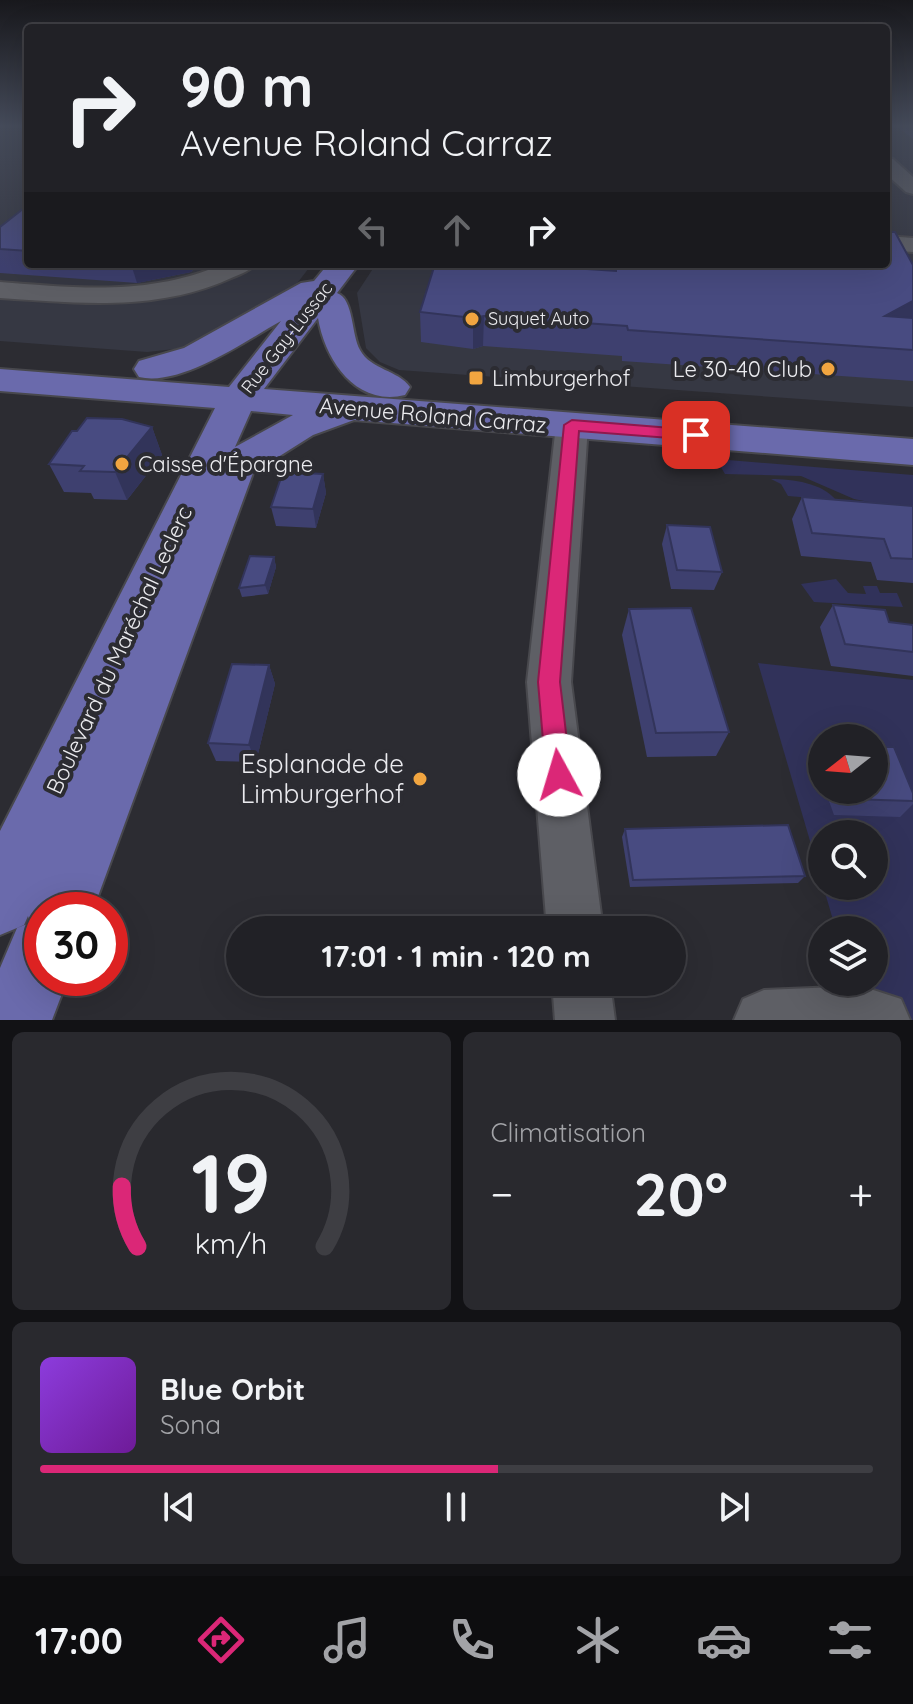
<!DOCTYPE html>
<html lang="fr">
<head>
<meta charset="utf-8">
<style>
  :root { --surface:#212126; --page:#29292e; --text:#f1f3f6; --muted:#a2a3a7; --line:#3e3e43; --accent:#db2777 }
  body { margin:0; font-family:Quicksand,sans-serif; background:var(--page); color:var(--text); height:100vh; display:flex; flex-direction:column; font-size:30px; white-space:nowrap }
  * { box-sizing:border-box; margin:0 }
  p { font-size:26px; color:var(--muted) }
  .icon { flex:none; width:44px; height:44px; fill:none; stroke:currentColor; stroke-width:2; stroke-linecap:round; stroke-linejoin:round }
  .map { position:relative; height:1020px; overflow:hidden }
  .panel { display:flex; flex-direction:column; gap:12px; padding:12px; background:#121215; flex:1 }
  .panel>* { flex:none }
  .hud { position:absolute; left:24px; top:24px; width:866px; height:244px; border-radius:8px; box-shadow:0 8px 32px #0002,0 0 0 2px var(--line); background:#212126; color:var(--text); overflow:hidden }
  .needle { width:52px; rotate:253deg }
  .buttons { position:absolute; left:808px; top:724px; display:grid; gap:16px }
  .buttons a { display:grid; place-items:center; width:80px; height:80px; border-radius:50%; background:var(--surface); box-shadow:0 8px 32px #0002,0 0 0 2px var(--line); font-size:40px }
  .speed { position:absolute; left:24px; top:892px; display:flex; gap:16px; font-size:40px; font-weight:700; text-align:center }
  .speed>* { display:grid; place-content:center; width:104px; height:104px; border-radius:50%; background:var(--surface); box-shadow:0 8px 32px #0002,0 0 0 2px var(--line); line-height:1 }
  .speed .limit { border:12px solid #d22; background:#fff; color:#111 }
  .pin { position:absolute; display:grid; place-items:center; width:68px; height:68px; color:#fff; margin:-34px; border-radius:16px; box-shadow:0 4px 12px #0006 }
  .me { position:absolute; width:88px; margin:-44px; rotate:354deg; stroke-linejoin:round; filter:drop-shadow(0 0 6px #0008) }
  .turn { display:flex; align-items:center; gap:28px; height:168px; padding:0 24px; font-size:36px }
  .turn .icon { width:104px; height:104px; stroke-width:2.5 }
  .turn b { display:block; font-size:56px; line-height:68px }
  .lanes { display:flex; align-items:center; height:76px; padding:0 24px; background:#0003; justify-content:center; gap:40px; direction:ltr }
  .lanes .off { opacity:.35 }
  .big { font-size:60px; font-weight:700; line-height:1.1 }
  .panel .tile { flex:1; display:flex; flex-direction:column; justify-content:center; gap:12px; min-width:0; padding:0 28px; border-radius:12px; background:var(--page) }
  .panel .dial { align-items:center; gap:0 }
  .dial svg { height:208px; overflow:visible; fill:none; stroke:var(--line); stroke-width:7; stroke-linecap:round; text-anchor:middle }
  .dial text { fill:var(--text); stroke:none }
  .song { display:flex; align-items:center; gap:24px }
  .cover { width:96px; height:96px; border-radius:12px; background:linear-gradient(135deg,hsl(270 70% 55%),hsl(280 70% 35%)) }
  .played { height:8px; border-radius:4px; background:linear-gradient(90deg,var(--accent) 55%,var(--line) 55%) }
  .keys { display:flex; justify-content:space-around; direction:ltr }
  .heat { display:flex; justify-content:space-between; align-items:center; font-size:44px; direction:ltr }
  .panel .tiles { flex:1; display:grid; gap:12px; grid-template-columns:1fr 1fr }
  .tile:last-child { grid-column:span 2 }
  .trip { position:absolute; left:226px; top:916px; width:460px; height:80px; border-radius:40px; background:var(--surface); box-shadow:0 8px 32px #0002,0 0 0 2px var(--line); font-weight:700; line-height:80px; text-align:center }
  .tab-bar { display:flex; height:128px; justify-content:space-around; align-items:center; background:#0d0d0f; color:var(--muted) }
  .tab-bar .icon { width:56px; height:56px }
  .tab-bar .current { color:var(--accent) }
  .tab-bar b { font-size:36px; color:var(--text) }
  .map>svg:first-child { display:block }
  .built { fill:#363843 }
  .green { fill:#31325a; fill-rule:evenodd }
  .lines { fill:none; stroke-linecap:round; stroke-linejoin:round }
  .minor-casing { stroke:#48484d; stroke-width:4 }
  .major-casing { stroke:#48484d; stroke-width:4 }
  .minor { fill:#5e5f65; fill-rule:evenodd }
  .major { fill:#6a6aac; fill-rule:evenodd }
  .wall { fill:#3e406f }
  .shaded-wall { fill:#32345a }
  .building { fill:#484b81; stroke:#32345a; stroke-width:2 }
  .route { fill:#db2777; stroke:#8e194d; stroke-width:2 }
  .poi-dot { fill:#f1a540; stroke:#2c2c32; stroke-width:3 }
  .labels { text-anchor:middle; stroke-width:8; stroke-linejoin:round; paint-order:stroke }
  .far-poi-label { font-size:18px; fill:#ebebef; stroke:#2c2c32; text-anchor:start }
  .far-street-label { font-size:18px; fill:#ebebef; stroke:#2c2c32 }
  .poi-label { font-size:22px; fill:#ebebef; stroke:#2c2c32; text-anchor:start }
  .street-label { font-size:22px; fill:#ebebef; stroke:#2c2c32 }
  .near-poi-label { font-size:26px; fill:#ebebef; stroke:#2c2c32; text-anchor:end }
</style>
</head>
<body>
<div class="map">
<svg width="913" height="1020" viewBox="0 0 913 1020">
  <rect width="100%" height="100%" fill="#2c2c32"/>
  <g class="built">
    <polygon points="0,125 28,125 28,264 312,264 295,286 198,341 175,349 147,352 0,341"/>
    <polygon points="886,125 913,125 913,407 399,370 380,362 366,348 357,293 376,264 886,264"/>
  </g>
  <g class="green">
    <polygon points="716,459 913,475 913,506 894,507 854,499 801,476 725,474"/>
    <path d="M771,479C793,479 822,483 836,500L788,496L781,484Z"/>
    <polygon points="836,579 848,593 866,594 863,586 877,586 880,593 897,593 903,607 814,602 801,584"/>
    <path d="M758,663L913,680V1020H862L851,982H874V930H836L823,886H874V834H822V882ZM822,738H874V790H822Z"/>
  </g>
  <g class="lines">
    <g class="minor-casing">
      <g id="minor">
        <polygon points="886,157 893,159 913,177 913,194 906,192 886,174"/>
        <polygon points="886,236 913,238 913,252 886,250"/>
        <path d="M223,264H255C249,272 238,275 229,279C155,312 77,303 0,298V282C77,288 150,296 223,264Z"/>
        <polygon points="572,415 583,418 588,425 571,682 603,930 547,930 527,682 556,425 561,418"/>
        <polygon points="552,982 610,982 615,1020 555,1020"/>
        <polygon points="861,986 901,999 910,1020 734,1020 743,999 764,990"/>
      </g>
    </g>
    <g class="major-casing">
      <path id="major" d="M328,264H359L337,293C354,299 351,334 360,350C371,370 398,370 410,387L405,395C356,407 325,360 318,318L264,389L913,439V465L354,420L313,435L253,473L93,910H42V978H68L52,1020H0V968L17,928L30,923L28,916L24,925L0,935V831L215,408L0,391V369L229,387L281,321C245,341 181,387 139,377L134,369L139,361L184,348L301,283L314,281ZM251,411L293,415L235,447Z"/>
    </g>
    <use href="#minor" class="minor"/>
    <use href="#major" class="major"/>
  </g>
  <g class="wall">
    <polygon points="895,125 913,125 913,139"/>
    <polygon points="28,205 28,264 198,264 191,272 137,283 0,273 0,227"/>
    <polygon points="610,264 913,265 913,381 622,361 622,356 483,346 473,349 421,342 420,312 542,266 610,270"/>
    <polygon points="152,427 162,455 127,500 94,499 91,493 64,492 49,464"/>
    <polygon points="323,474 326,493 316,528 276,526 271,507"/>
    <polygon points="802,497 913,506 913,583 877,580 871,562 801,556 792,519"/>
    <polygon points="667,525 722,572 714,590 671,589 662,544"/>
    <polygon points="274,557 276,567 268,594 242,597 239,588"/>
    <polygon points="833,605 889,622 913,625 913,676 831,666 820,627"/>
    <polygon points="629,609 729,732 716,756 647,757 622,635"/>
    <polygon points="269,665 275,684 256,762 216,761 208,743"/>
    <polygon points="822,753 822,782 815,763"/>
    <polygon points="825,790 874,790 913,793 913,804 900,817 834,815"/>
    <polygon points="625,829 805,876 798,883 630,887 622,837"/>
  </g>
  <g class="shaded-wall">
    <polygon points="131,264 198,264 191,272 137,283"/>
    <polygon points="913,301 913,323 885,316"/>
    <polygon points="484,316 483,346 473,349 473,318"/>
    <polygon points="152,427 162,455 127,500 115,472"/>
    <polygon points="323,474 326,493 316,528 313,509"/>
    <polygon points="274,557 276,567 268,594 265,585"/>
    <polygon points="269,665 275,684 256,762 249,745"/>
  </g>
  <g class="building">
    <polygon points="28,205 28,251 0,249 0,227"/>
    <polygon points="886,232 895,232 913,265 913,301 885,316 913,318 913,350 628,330 627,326 484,316 473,318 420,312 435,264 542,264 542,266 616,271 616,264 886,264"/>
    <polygon points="87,418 122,419 152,427 115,472 80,471 84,466 49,464 72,431 77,431"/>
    <polygon points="283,472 323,474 313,509 271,507"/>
    <polygon points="802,497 913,506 913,559 891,558 884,539 812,533"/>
    <polygon points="667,525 710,527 722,572 677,570"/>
    <polygon points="250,556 274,557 265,585 239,588"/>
    <polygon points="833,605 885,610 889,622 913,625 913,652 845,644"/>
    <polygon points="691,608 729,732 656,733 629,609"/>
    <polygon points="232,664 269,665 249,745 208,743"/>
    <polygon points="874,747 894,747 913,793 913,801 848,799 844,790 874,790"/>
    <polygon points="788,825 805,876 633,880 625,829"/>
  </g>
  <linearGradient id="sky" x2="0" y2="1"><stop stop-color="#18181c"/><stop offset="0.47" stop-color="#454b5a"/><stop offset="1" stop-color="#454b5a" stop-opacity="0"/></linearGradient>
  <rect width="913" height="268" fill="url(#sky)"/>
  <polygon class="route" points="572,420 696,430 704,435 696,440 579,431 560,682 571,775 568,784 559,787 550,784 546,775 538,682 564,425"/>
  <g class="poi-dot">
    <circle cx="472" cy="319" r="8"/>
    <circle cx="828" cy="369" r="8"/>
    <rect x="468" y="370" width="16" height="16" rx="4"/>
    <circle cx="122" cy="464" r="8"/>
    <circle cx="420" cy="779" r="8"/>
  </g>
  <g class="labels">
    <g class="far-poi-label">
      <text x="488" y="325">Suquet Auto</text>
    </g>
    <g class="far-street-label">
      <text transform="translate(287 338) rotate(-52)" y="6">Rue Gay-Lussac</text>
    </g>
    <g class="poi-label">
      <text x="812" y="377" text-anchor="end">Le 30-40 Club</text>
      <text x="492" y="386">Limburgerhof</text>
      <text x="138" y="472">Caisse d'Épargne</text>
    </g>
    <g class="street-label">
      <text transform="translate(433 415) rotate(5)" y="8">Avenue Roland Carraz</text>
      <text transform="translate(119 650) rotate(-65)" y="8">Boulevard du Maréchal Leclerc</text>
    </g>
    <g class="near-poi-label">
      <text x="404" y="773">Esplanade de<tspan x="404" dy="30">Limburgerhof</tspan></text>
    </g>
  </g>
</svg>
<div class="buttons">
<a><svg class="needle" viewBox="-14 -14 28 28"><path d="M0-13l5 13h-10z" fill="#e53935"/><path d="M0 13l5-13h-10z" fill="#a2a3a7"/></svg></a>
<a><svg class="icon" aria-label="search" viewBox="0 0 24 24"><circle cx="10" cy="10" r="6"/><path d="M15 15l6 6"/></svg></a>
<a><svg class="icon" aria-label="layers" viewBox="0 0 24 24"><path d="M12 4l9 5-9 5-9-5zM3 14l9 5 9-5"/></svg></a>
</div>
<div class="speed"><div class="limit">30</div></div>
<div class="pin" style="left:696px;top:435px;background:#d93025"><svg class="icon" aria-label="arrive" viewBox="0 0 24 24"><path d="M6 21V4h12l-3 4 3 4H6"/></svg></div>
<svg class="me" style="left:559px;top:775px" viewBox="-20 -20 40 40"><circle r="19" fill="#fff"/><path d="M0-13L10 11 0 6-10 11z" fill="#db2777"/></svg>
<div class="trip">17:01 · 1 min · 120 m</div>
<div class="hud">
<div class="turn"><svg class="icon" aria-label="right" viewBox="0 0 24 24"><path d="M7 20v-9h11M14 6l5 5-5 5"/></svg><div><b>90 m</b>Avenue Roland Carraz</div></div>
<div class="lanes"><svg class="icon off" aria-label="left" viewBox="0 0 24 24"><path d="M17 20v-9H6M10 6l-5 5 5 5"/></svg><svg class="icon off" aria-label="ahead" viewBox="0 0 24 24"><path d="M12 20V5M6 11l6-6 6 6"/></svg><svg class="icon" aria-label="right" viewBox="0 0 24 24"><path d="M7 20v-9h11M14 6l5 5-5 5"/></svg></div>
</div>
</div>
<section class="panel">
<div class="tiles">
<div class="tile dial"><svg viewBox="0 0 100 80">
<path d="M14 69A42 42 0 1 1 86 69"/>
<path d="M14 69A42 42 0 0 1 8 46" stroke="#db2777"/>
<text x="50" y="56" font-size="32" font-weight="700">19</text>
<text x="50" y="72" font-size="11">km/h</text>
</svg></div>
<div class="tile"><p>Climatisation</p>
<div class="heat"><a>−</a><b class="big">20°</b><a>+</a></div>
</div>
<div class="tile">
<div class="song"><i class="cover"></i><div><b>Blue Orbit</b><p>Sona</p></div></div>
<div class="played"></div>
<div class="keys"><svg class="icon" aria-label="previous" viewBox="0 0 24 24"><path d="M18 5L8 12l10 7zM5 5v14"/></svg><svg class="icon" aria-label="pause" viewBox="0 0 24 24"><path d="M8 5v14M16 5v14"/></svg><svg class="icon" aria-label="next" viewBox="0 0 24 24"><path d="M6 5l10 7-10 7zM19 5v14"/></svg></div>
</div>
</div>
</section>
<nav class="tab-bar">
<b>17:00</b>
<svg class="icon current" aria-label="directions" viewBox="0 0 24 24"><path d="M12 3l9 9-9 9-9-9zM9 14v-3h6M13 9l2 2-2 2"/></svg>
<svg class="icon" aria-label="music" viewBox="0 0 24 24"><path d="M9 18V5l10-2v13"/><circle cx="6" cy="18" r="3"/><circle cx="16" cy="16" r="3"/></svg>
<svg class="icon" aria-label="phone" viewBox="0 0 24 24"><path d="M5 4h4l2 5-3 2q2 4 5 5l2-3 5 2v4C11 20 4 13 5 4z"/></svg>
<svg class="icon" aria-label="climate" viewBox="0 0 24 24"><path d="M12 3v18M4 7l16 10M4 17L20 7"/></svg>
<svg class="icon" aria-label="car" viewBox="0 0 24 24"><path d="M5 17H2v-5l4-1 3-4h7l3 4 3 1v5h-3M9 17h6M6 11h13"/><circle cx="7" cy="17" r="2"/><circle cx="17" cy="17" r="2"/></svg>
<svg class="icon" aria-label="filters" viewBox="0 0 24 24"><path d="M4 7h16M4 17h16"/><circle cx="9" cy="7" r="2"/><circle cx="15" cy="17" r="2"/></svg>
</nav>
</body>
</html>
